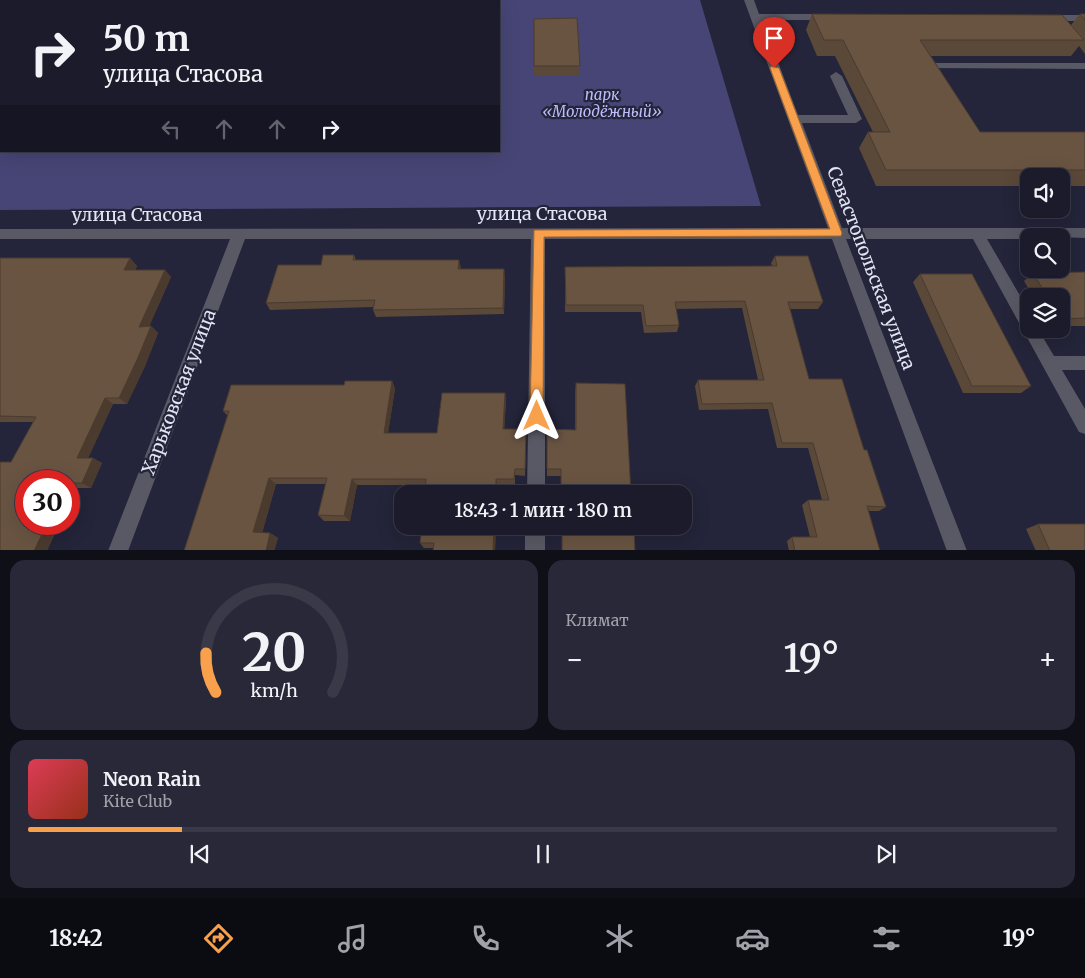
<!DOCTYPE html>
<html lang="ru">
<head>
<meta charset="utf-8">
<style>
  :root { --surface:#1b1b2c; --page:#282838; --text:#f1f3f6; --muted:#a0a1a9; --line:#393948; --accent:#f9a04c }
  body { margin:0; font-family:Merriweather,serif; background:var(--page); color:var(--text); height:100vh; display:flex; flex-direction:column; font-size:19px; white-space:nowrap }
  * { box-sizing:border-box; margin:0 }
  p { font-size:16px; color:var(--muted) }
  .icon { flex:none; width:28px; height:28px; fill:none; stroke:currentColor; stroke-width:2; stroke-linecap:round; stroke-linejoin:round }
  .map { position:relative; height:550px; overflow:hidden }
  .drawer { display:flex; flex-direction:column; gap:10px; padding:10px; background:#0f0f18; flex:1 }
  .drawer>* { flex:none }
  .banner { position:absolute; left:0px; top:0px; width:500px; height:152px; box-shadow:0 5px 20px #0002,0 0 0 1px var(--line); background:#1b1b2c; color:var(--text); overflow:hidden }
  .controls { position:absolute; left:1020px; top:168px; display:grid; gap:10px }
  .controls a { display:grid; place-items:center; width:50px; height:50px; border-radius:10px; background:var(--surface); box-shadow:0 5px 20px #0002,0 0 0 1px var(--line); font-size:25px }
  .speed { position:absolute; left:15px; top:470px; display:flex; gap:10px; font-size:25px; font-weight:700; text-align:center }
  .speed>* { display:grid; place-content:center; width:65px; height:65px; border-radius:50%; background:var(--surface); box-shadow:0 5px 20px #0002,0 0 0 1px var(--line); line-height:1 }
  .speed .limit { border:8px solid #d22; background:#fff; color:#111 }
  .pin { position:absolute; display:grid; place-items:center; width:42px; height:42px; color:#fff; margin:-51px -21px; border-radius:50% 50% 50% 0; rotate:-45deg; box-shadow:0 0 5px #0007 }
  .pin .icon { rotate:45deg }
  .me { position:absolute; width:55px; margin:-28px; rotate:0deg; stroke-linejoin:round; filter:drop-shadow(0 0 4px #0008) }
  .turn { display:flex; align-items:center; gap:18px; height:105px; padding:0 20px; font-size:22px }
  .turn .icon { width:65px; height:65px; stroke-width:2.5 }
  .turn b { display:block; font-size:35px; line-height:42px }
  .lanes { display:flex; align-items:center; height:48px; padding:0 20px; background:#0003; justify-content:center; gap:25px; direction:ltr }
  .lanes .off { opacity:.35 }
  .big { font-size:38px; font-weight:600; line-height:1.1 }
  .drawer .tile { flex:1; display:flex; flex-direction:column; justify-content:center; gap:8px; min-width:0; padding:0 18px; border-radius:15px; background:var(--page) }
  .drawer .dial { align-items:center; gap:0 }
  .dial svg { height:130px; overflow:visible; fill:none; stroke:var(--line); stroke-width:7; stroke-linecap:round; text-anchor:middle }
  .dial text { fill:var(--text); stroke:none }
  .song { display:flex; align-items:center; gap:15px }
  .cover { width:60px; height:60px; border-radius:8px; background:linear-gradient(135deg,hsl(350 70% 55%),hsl(10 70% 35%)) }
  .played { height:5px; border-radius:2px; background:linear-gradient(90deg,var(--accent) 15%,var(--line) 15%) }
  .keys { display:flex; justify-content:space-around; direction:ltr }
  .heat { display:flex; justify-content:space-between; align-items:center; font-size:28px; direction:ltr }
  .drawer .tiles { flex:1; display:grid; gap:10px; grid-template-columns:1fr 1fr }
  .tile:last-child { grid-column:span 2 }
  .trip { position:absolute; left:394px; top:485px; width:298px; height:50px; border-radius:15px; background:var(--surface); box-shadow:0 5px 20px #0002,0 0 0 1px var(--line); font-weight:600; line-height:50px; text-align:center }
  .menu { display:flex; height:80px; justify-content:space-around; align-items:center; background:#0b0b12; color:var(--muted) }
  .menu .icon { width:35px; height:35px }
  .menu .on { color:var(--accent) }
  .menu b { font-size:22px; color:var(--text) }
  .map>svg:first-child { display:block }
  .green { fill:#464575; fill-rule:evenodd }
  .lines { fill:none; stroke-linecap:round; stroke-linejoin:round }
  .minor { fill:#585964; fill-rule:evenodd }
  .wall { fill:#5a4839 }
  .shaded-wall { fill:#4a3b2e }
  .building { fill:#695442; stroke:#4a3b2e }
  .route { fill:#f9a04c; stroke:#a26831 }
  .labels { text-anchor:middle; stroke-width:4.5; stroke-linejoin:round; paint-order:stroke }
  .far-park-label { font-size:15px; font-style:italic; fill:#bcbefc; stroke:#24243a }
  .street-label { font-size:18px; fill:#e3e5f3; stroke:#24243a }
</style>
</head>
<body>
<div class="map">
<svg width="1085" height="551" viewBox="0 0 1085 551">
  <rect width="100%" height="100%" fill="#24243a"/>
  <path class="green" d="M0,0H700L761,206L0,210ZM1,1H499V151H1Z"/>
  <g class="lines">
    <g class="minor">
      <polygon points="744,0 754,0 759,14 831,14 836,17 831,20 762,20 798,115 848,115 830,76 836,72 842,76 862,119 856,123 802,123 842,228 1085,228 1085,238 1029,236 1029,239 987,239 1029,311 1029,329 1038,329 1054,356 1085,356 1085,370 1062,370 1085,409 1085,434 1079,432 973,239 846,239 967,551 947,551 832,239 545,239 545,494 527,494 531,239 245,239 128,551 108,551 230,239 0,239 0,229 828,228"/>
      <polygon points="1085,15 1085,21 1044,21 1039,18 1044,15"/>
      <polygon points="924,63 1085,63 1085,69 920,68 920,64"/>
      <rect x="525" y="526" width="20" height="25"/>
    </g>
  </g>
  <g class="wall">
    <polygon points="812,14 1071,25 1080,14 1085,14 1085,54 1079,46 1071,56 931,56 980,132 1085,132 1085,186 1061,186 1061,176 1029,176 1029,186 876,186 859,148 868,132 873,132 835,56 817,56 806,30"/>
    <polygon points="534,19 580,66 579,75 534,75"/>
    <polygon points="354,255 356,260 459,260 460,269 505,276 504,314 376,317 373,310 374,307 270,310 266,303 321,265"/>
    <polygon points="775,256 823,302 818,309 790,309 809,379 864,450 886,507 879,511 868,511 880,551 789,551 787,541 792,537 810,537 802,505 808,500 822,500 808,448 777,448 768,409 699,410 695,386 698,380 758,380 742,308 676,309 679,325 677,332 644,333 641,312 565,312 565,267 772,266 771,263"/>
    <polygon points="0,258 130,258 137,266 135,270 165,270 171,277 149,326 151,326 158,333 145,366 127,404 113,404 88,458 93,458 102,463 91,488 76,488 69,504 69,481 26,481 26,524 59,524 47,551 0,551 0,462 11,462 33,422 0,422"/>
    <polygon points="1085,272 1085,326 1061,326 1061,296 1033,296 1024,281 1033,273"/>
    <polygon points="920,274 1031,386 1021,393 963,393 913,282"/>
    <polygon points="392,381 395,389 388,433 437,433 505,393 506,401 504,429 526,429 525,476 515,475 515,486 497,486 497,494 425,494 426,485 357,485 350,521 324,521 318,515 326,484 276,484 262,533 270,533 278,538 274,551 184,551 228,416 223,411 344,385"/>
    <polygon points="576,383 631,494 561,494 561,476 547,476 547,429 575,430 575,392"/>
    <polygon points="1038,524 1085,551 1036,551 1026,529"/>
    <polygon points="422,526 496,526 495,551 433,551 433,548 424,548 420,543"/>
  </g>
  <g class="shaded-wall">
    <polygon points="130,258 137,266 131,277 124,270"/>
    <polygon points="459,260 461,267 460,276 458,269"/>
    <polygon points="504,269 505,276 504,314 503,308"/>
    <polygon points="165,270 171,277 146,334 139,327"/>
    <polygon points="151,326 158,333 145,366 127,404 119,398"/>
    <polygon points="392,381 395,389 387,440 384,433"/>
    <polygon points="505,393 506,401 504,436 503,429"/>
    <polygon points="105,398 113,404 86,463 77,458"/>
    <polygon points="93,458 102,463 91,488 82,483"/>
    <polygon points="269,478 276,484 261,537 253,532"/>
    <polygon points="352,479 357,485 350,521 344,516"/>
    <polygon points="496,479 497,486 497,494 496,494"/>
    <polygon points="69,484 76,488 69,504"/>
    <polygon points="47,524 59,524 47,551 34,551"/>
    <polygon points="494,526 496,526 495,551 493,551"/>
    <polygon points="270,533 278,538 274,551 266,551"/>
  </g>
  <g class="building">
    <polygon points="812,14 1062,15 1084,40 920,40 980,132 1085,132 1085,170 886,170 868,132 890,132 843,40 824,40"/>
    <polygon points="1080,14 1085,14 1085,20"/>
    <polygon points="577,18 580,66 534,66 534,19"/>
    <polygon points="323,255 354,255 353,260 459,260 458,269 504,269 503,308 373,310 375,300 266,303 278,265 321,265"/>
    <polygon points="775,256 808,256 823,302 788,302 809,379 842,379 864,450 867,450 886,507 867,506 880,551 795,551 792,537 817,537 808,500 829,500 813,443 782,443 772,403 702,404 698,380 764,380 745,301 675,302 679,325 646,326 643,305 566,305 565,267 777,266"/>
    <polygon points="0,258 130,258 124,270 165,270 139,327 151,326 137,360 119,398 105,398 77,458 93,458 82,483 69,483 69,481 26,481 26,524 47,524 34,551 0,551 0,462 11,462 36,417 0,416"/>
    <polygon points="1085,272 1085,318 1061,319 1061,296 1047,296 1033,273"/>
    <polygon points="920,274 972,274 1031,386 972,386"/>
    <polygon points="345,381 392,381 384,433 437,433 442,393 505,393 503,429 526,429 525,469 515,469 514,479 496,479 496,494 425,494 426,479 352,479 344,516 318,515 327,478 269,478 253,532 270,533 266,551 184,551 229,411 223,411 231,385 344,385"/>
    <polygon points="576,383 625,384 631,494 561,494 561,469 547,469 547,429 576,430"/>
    <polygon points="1038,524 1085,524 1085,551 1050,551"/>
    <polygon points="422,526 494,526 493,551 433,551 434,543 420,543"/>
    <polygon points="562,526 634,526 635,551 562,551"/>
  </g>
  <polygon class="route" points="771,66 779,68 842,233 841,236 544,237 543,416 541,420 537,422 532,420 530,416 534,230 830,229 770,68"/>
  <g class="labels">
    <g class="far-park-label">
      <text x="602" y="100">парк<tspan x="602" dy="17">«Молодёжный»</tspan></text>
    </g>
    <g class="street-label">
      <text x="542" y="220">улица Стасова</text>
      <text x="137" y="221">улица Стасова</text>
      <text transform="translate(871 268) rotate(69)" y="6">Севастопольская улица</text>
      <text transform="translate(179 392) rotate(-69)" y="6">Харьковская улица</text>
    </g>
  </g>
</svg>
<div class="controls">
<a><svg class="icon" aria-label="sound" viewBox="0 0 24 24"><path d="M4 9h4l5-4v14l-5-4H4zM17 9q2 3 0 6"/></svg></a>
<a><svg class="icon" aria-label="search" viewBox="0 0 24 24"><circle cx="10" cy="10" r="6"/><path d="M15 15l6 6"/></svg></a>
<a><svg class="icon" aria-label="layers" viewBox="0 0 24 24"><path d="M12 4l9 5-9 5-9-5zM3 14l9 5 9-5"/></svg></a>
</div>
<div class="speed"><div class="limit">30</div></div>
<div class="pin" style="left:774px;top:68px;background:#d93025"><svg class="icon" aria-label="arrive" viewBox="0 0 24 24"><path d="M6 21V4h12l-3 4 3 4H6"/></svg></div>
<svg class="me" style="left:537px;top:416px" viewBox="-20 -20 40 40"><path d="M0-17L14 15 0 8-14 15z" fill="#f9a04c" stroke="#fff" stroke-width="4"/></svg>
<div class="trip">18:43 · 1 мин · 180 m</div>
<div class="banner">
<div class="turn"><svg class="icon" aria-label="right" viewBox="0 0 24 24"><path d="M7 20v-9h11M14 6l5 5-5 5"/></svg><div><b>50 m</b>улица Стасова</div></div>
<div class="lanes"><svg class="icon off" aria-label="left" viewBox="0 0 24 24"><path d="M17 20v-9H6M10 6l-5 5 5 5"/></svg><svg class="icon off" aria-label="ahead" viewBox="0 0 24 24"><path d="M12 20V5M6 11l6-6 6 6"/></svg><svg class="icon off" aria-label="ahead" viewBox="0 0 24 24"><path d="M12 20V5M6 11l6-6 6 6"/></svg><svg class="icon" aria-label="right" viewBox="0 0 24 24"><path d="M7 20v-9h11M14 6l5 5-5 5"/></svg></div>
</div>
</div>
<section class="drawer">
<div class="tiles">
<div class="tile dial"><svg viewBox="0 0 100 80">
<path d="M14 69A42 42 0 1 1 86 69"/>
<path d="M14 69A42 42 0 0 1 8 45" stroke="#f9a04c"/>
<text x="50" y="56" font-size="32" font-weight="700">20</text>
<text x="50" y="72" font-size="11">km/h</text>
</svg></div>
<div class="tile"><p>Климат</p>
<div class="heat"><a>−</a><b class="big">19°</b><a>+</a></div>
</div>
<div class="tile">
<div class="song"><i class="cover"></i><div><b>Neon Rain</b><p>Kite Club</p></div></div>
<div class="played"></div>
<div class="keys"><svg class="icon" aria-label="previous" viewBox="0 0 24 24"><path d="M18 5L8 12l10 7zM5 5v14"/></svg><svg class="icon" aria-label="pause" viewBox="0 0 24 24"><path d="M8 5v14M16 5v14"/></svg><svg class="icon" aria-label="next" viewBox="0 0 24 24"><path d="M6 5l10 7-10 7zM19 5v14"/></svg></div>
</div>
</div>
</section>
<nav class="menu">
<b>18:42</b>
<svg class="icon on" aria-label="directions" viewBox="0 0 24 24"><path d="M12 3l9 9-9 9-9-9zM9 14v-3h6M13 9l2 2-2 2"/></svg>
<svg class="icon" aria-label="music" viewBox="0 0 24 24"><path d="M9 18V5l10-2v13"/><circle cx="6" cy="18" r="3"/><circle cx="16" cy="16" r="3"/></svg>
<svg class="icon" aria-label="phone" viewBox="0 0 24 24"><path d="M5 4h4l2 5-3 2q2 4 5 5l2-3 5 2v4C11 20 4 13 5 4z"/></svg>
<svg class="icon" aria-label="climate" viewBox="0 0 24 24"><path d="M12 3v18M4 7l16 10M4 17L20 7"/></svg>
<svg class="icon" aria-label="car" viewBox="0 0 24 24"><path d="M5 17H2v-5l4-1 3-4h7l3 4 3 1v5h-3M9 17h6M6 11h13"/><circle cx="7" cy="17" r="2"/><circle cx="17" cy="17" r="2"/></svg>
<svg class="icon" aria-label="filters" viewBox="0 0 24 24"><path d="M4 7h16M4 17h16"/><circle cx="9" cy="7" r="2"/><circle cx="15" cy="17" r="2"/></svg>
<b>19°</b>
</nav>
</body>
</html>
